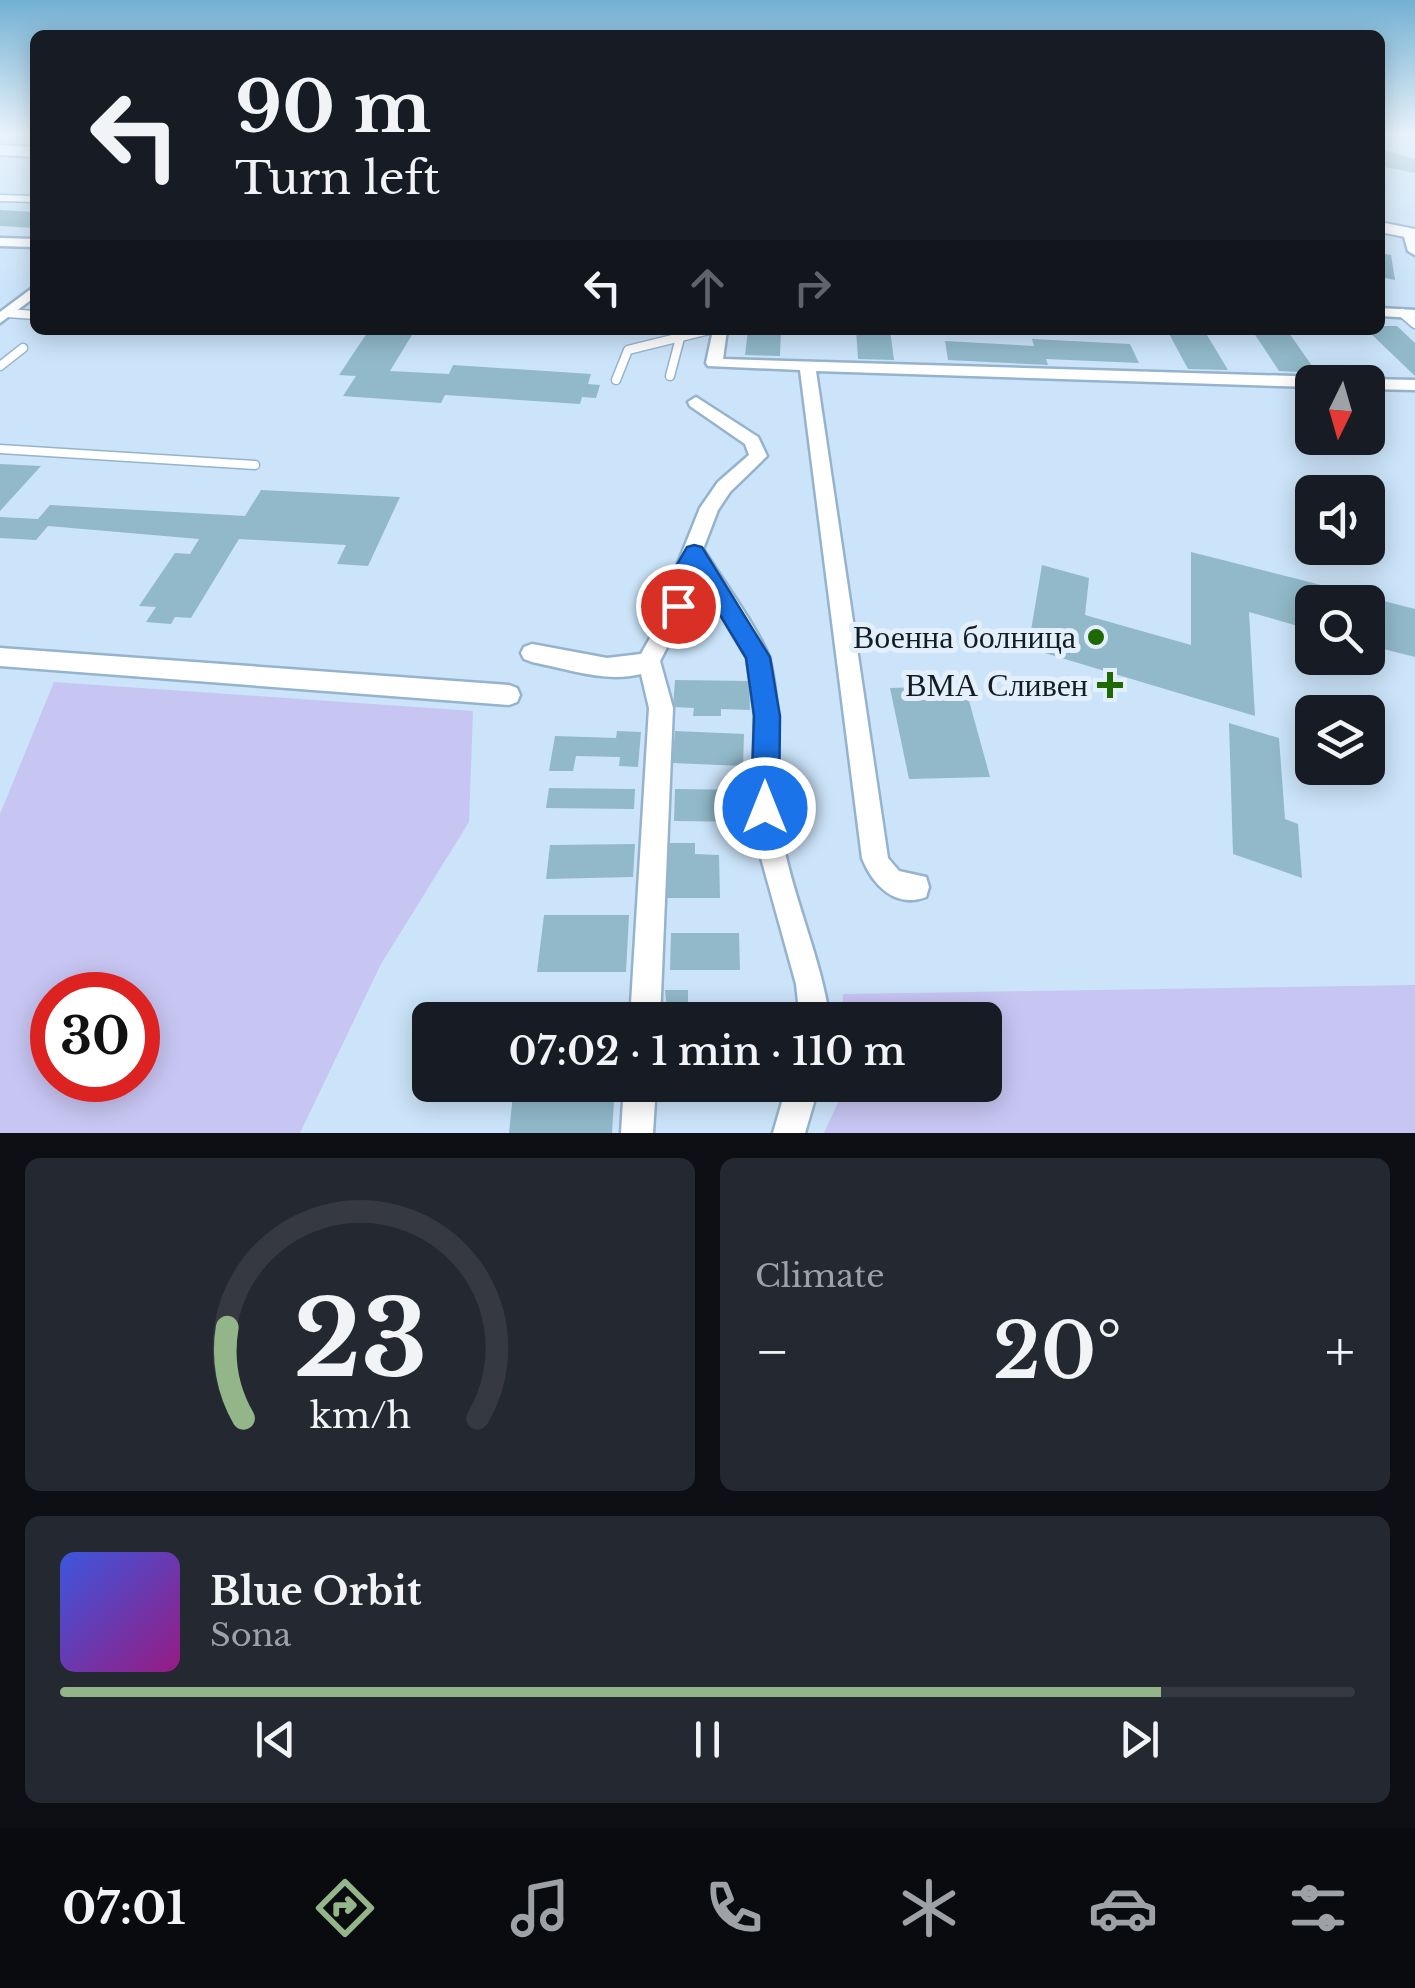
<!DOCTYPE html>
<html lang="en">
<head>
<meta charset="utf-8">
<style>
  :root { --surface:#171b24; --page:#242831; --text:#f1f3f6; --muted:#9ea1a6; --line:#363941; --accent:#92b589 }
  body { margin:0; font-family:"Libre Baskerville",serif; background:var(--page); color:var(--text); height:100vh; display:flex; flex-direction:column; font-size:38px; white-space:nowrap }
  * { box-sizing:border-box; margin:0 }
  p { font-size:32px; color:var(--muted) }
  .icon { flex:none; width:55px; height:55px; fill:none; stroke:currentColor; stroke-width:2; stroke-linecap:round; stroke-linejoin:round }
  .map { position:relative; height:1133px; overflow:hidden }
  .panel { display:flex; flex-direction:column; gap:25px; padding:25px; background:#0d0f14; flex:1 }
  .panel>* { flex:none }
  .guide { position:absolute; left:30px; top:30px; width:1355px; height:305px; border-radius:15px; box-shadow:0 5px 25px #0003; background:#171b24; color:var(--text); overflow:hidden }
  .needle { width:65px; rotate:185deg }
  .buttons { position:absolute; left:1295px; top:365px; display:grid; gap:20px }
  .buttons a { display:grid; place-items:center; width:90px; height:90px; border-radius:15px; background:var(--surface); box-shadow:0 5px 25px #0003; font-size:50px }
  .speed { position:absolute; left:30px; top:972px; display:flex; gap:20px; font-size:50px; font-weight:700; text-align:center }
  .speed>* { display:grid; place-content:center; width:130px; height:130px; border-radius:50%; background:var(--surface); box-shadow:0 5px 25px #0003; line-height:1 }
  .speed .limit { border:15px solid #d22; background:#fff; color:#111 }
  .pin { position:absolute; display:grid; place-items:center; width:85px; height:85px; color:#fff; margin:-42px; border:5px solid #fff; border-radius:50%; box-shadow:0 2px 10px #0007 }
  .me { position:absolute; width:110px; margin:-55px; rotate:0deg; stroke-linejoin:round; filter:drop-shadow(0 0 8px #0008) }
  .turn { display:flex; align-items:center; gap:35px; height:210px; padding:0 40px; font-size:45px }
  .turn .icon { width:130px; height:130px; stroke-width:2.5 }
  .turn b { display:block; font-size:70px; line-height:85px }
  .lanes { display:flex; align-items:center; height:95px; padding:0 40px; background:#0003; justify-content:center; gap:50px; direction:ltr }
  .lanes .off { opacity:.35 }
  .big { font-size:75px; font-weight:600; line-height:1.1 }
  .panel .widget { flex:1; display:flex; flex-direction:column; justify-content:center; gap:15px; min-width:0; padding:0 35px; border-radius:15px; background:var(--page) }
  .panel .dial { align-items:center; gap:0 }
  .dial svg { height:260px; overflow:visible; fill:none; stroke:var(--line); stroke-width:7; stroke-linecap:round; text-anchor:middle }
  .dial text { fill:var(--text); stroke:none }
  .song { display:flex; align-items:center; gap:30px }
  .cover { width:120px; height:120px; border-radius:15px; background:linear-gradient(135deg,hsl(230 70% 55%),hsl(310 70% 35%)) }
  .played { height:10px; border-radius:5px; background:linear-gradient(90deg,var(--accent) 85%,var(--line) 85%) }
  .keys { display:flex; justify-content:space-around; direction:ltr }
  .heat { display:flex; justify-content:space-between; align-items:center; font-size:55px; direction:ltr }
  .panel .tiles { flex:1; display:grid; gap:25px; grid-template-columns:1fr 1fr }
  .widget:last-child { grid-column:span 2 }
  .trip { position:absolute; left:412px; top:1002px; width:590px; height:100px; border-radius:15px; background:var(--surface); box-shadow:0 5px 25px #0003; font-weight:600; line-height:100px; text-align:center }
  .tabs { display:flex; height:160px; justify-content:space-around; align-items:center; background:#090b0e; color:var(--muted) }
  .tabs .icon { width:70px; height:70px }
  .tabs .selected { color:var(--accent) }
  .tabs b { font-size:45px; color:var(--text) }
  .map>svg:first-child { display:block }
  .green { fill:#c7c5f2; fill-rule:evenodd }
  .building { fill:#91b9c9 }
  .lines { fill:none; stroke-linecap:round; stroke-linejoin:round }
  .lane-far1-casing { stroke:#96b3cd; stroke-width:9 }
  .lane-casing { stroke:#96b3cd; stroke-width:11 }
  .street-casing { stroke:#96b3cd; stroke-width:5 }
  .secondary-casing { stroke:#96b3cd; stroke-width:4 }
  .lane-far1 { stroke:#fff; stroke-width:6 }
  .lane { stroke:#fff; stroke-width:8 }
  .street { fill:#fff; fill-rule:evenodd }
  .secondary { fill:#fff; fill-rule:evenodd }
  .route { fill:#1a73e8; stroke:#114b97; stroke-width:2.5 }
  .poi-dot { fill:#1f6904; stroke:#e3effa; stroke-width:4 }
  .labels { text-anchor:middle; stroke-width:10; stroke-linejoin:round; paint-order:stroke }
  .poi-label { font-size:32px; fill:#121d27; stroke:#e3effa; text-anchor:end }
</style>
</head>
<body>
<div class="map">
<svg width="1415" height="1133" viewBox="0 0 1415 1133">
  <rect width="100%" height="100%" fill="#cbe4f9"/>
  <g class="green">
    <path d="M54,682L473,711L469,822L381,964L300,1133H0V814ZM52,995H138V1080H52Z"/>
    <polygon points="1415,985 1415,1133 824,1133 840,1098 841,1085 985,1085 985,1020 843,1020 843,994"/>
  </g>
  <g class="building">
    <polygon points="1380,149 1415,159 1415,173 1380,166"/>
    <polygon points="0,210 35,212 35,228 0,226"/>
    <polygon points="1380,253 1391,255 1395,280 1380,277"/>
    <polygon points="1380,326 1397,326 1415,343 1415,376 1367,330 1380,330"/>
    <polygon points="369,330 415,330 390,371 449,374 453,365 591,374 588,384 600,385 596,398 582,397 580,404 445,395 441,403 343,396 356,376 339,375"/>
    <polygon points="748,330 781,330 780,356 745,355"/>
    <polygon points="856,330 890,330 894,360 858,359"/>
    <polygon points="1167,330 1204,330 1228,370 1188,369"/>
    <polygon points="1252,330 1287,330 1317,373 1279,371"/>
    <polygon points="1032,339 1130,344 1139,363 1046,359 1048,365 948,360 945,341 1034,346"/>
    <polygon points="0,464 41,466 0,511"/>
    <polygon points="261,490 400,497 368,566 337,564 346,545 239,539 191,618 175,617 171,624 146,622 156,607 139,606 175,553 190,554 199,539 48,526 36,540 0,538 0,517 38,519 50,505 245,516"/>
    <polygon points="1191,552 1415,609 1415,657 1368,645 1368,602 1312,602 1312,630 1249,612 1255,716 1028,648 1042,565 1089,578 1085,615 1191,645"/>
    <polygon points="675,680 749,681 750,710 721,709 721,716 693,716 694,708 673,707"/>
    <polygon points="965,686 990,777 909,779 890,688"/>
    <polygon points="1229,723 1279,738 1285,819 1298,824 1302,878 1233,854"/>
    <polygon points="617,731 641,732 638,767 619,766 620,757 576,756 573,771 549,771 555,736 616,738"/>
    <polygon points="675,731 744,734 743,766 672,763"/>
    <polygon points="549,788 635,789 634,809 546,808"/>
    <polygon points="675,789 751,790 752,822 674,821"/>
    <polygon points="665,843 695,843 695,854 719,855 720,898 664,898"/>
    <polygon points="635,844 633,877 546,879 550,845"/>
    <polygon points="544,915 629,915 626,972 537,972"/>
    <polygon points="671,933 739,933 740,970 670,970"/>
    <polygon points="665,990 688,990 688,1008 769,1009 769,1020 668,1020"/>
    <polygon points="530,1006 554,1006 554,1012 594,1011 593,1020 528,1020"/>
    <polygon points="514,1085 615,1085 612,1133 509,1133"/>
  </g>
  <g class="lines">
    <g class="lane-far1-casing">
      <polyline id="lane-far1" points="0,198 35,199"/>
    </g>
    <g class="lane-casing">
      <g id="lane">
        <polyline points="7,313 35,315"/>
        <polyline points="1402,313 1415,324"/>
        <polyline points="0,366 23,348"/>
        <polyline points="670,376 680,338"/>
        <polyline points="616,380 628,350 709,330"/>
        <polyline points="0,449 255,465"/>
      </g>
    </g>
    <g class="street-casing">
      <g id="street">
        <polygon points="1409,229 1415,232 1415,255 1408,251 1403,233"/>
        <polygon points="0,238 35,239 35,247 0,246"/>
        <polygon points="35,286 35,297 0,323 0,312"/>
        <polygon points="1380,308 1415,310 1415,318 1380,316"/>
        <path d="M713,330H727L723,359L1325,377L1333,382H1312V387L816,371L888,858L899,871L926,877L929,887L926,897C895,909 872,884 862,858L800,370L708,366L706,363Z"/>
        <polygon points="1368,379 1415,380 1415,390 1368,389 1368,382 1361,382"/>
        <path d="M696,397L758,437L767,456L730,492L718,510L703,549C719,575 763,635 770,661C784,721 772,782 783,843C795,903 821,959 830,1020H800L796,984L758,847L752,808L755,716L747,658L695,571L688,606L660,661L673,708L660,1020H630L649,708L641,674C605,683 568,669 532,662L524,659L521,653L524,647L532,644L607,658L641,654L668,606L676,568L700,508L718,482L749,455L745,444L690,406L688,402Z"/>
        <polygon points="0,648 509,685 517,688 520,695 517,702 509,705 0,666"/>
        <polygon points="624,1085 656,1085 653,1133 621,1133"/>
        <polygon points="787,1085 819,1085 805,1133 773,1133"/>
      </g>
    </g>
    <g class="secondary-casing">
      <g id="secondary">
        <polygon points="0,145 35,147 35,157 0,155"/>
        <polygon points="1380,222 1415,229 1415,239 1380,232"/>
      </g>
    </g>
    <use href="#lane-far1" class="lane-far1"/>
    <use href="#lane" class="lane"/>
    <use href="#street" class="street"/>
    <use href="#secondary" class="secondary"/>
  </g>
  <linearGradient id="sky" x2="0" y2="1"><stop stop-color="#73b0d2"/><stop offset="0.46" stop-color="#e8f3fc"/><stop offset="1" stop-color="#e8f3fc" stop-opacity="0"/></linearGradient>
  <rect width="1415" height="291" fill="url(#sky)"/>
  <polygon class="route" points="694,545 702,547 770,657 780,716 779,808 775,818 765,822 755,818 751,808 754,716 746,658 696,575 686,612 669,612 666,606 675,568 687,547"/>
  <g class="poi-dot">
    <circle cx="1096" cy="637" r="10"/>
    <path d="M1105 670h10v10h10v10h-10v10h-10v-10h-10v-10h10z"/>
  </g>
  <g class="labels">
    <g class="poi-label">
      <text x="1076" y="648">Военна болница</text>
      <text x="1088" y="696">ВМА Сливен</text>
    </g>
  </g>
</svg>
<div class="buttons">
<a><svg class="needle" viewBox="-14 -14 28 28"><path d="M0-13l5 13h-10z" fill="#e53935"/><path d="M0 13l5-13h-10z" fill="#9ea1a6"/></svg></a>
<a><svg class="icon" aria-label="sound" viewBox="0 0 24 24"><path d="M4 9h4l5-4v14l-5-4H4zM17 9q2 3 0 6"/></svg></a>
<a><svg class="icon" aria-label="search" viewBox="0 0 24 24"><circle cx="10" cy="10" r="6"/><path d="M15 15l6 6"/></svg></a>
<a><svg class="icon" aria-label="layers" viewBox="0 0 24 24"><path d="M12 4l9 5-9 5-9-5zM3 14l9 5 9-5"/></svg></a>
</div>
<div class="speed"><div class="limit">30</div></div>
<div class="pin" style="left:678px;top:606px;background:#d93025"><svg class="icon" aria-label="arrive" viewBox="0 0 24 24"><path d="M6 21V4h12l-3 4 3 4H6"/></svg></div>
<svg class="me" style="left:765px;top:808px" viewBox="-20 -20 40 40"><circle r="17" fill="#1a73e8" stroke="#fff" stroke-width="3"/><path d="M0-11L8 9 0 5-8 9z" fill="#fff"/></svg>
<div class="trip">07:02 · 1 min · 110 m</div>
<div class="guide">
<div class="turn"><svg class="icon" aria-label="left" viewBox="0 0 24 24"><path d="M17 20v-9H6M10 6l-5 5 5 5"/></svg><div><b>90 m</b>Turn left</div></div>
<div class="lanes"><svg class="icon" aria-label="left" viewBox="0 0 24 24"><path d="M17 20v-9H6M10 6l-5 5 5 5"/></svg><svg class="icon off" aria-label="ahead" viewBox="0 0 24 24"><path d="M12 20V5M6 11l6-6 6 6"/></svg><svg class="icon off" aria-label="right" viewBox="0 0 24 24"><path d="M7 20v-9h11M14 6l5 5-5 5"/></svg></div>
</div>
</div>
<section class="panel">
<div class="tiles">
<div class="widget dial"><svg viewBox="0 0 100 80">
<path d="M14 69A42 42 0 1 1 86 69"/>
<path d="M14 69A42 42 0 0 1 9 41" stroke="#92b589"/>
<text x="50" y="56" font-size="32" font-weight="700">23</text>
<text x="50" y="72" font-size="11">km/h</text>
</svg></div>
<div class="widget"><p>Climate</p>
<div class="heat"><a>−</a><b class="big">20°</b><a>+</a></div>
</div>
<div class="widget">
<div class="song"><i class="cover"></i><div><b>Blue Orbit</b><p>Sona</p></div></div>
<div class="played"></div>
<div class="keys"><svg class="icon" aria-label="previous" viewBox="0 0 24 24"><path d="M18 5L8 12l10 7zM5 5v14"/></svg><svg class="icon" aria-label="pause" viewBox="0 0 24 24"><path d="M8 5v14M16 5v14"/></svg><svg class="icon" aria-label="next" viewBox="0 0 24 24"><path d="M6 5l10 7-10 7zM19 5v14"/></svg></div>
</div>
</div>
</section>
<nav class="tabs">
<b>07:01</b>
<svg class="icon selected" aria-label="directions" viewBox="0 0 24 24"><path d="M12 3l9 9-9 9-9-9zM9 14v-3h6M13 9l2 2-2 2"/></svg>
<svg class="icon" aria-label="music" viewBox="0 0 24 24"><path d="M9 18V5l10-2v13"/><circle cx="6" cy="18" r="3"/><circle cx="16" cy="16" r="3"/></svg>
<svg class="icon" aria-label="phone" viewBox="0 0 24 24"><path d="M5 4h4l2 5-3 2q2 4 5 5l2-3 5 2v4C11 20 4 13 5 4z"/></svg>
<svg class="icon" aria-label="climate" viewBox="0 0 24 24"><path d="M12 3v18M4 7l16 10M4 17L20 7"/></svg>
<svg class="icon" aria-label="car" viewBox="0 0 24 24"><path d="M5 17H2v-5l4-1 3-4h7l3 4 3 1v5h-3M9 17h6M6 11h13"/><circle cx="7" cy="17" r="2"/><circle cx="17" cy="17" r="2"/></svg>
<svg class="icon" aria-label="filters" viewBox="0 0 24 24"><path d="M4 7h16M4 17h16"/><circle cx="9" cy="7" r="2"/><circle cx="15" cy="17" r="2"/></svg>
</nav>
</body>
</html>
